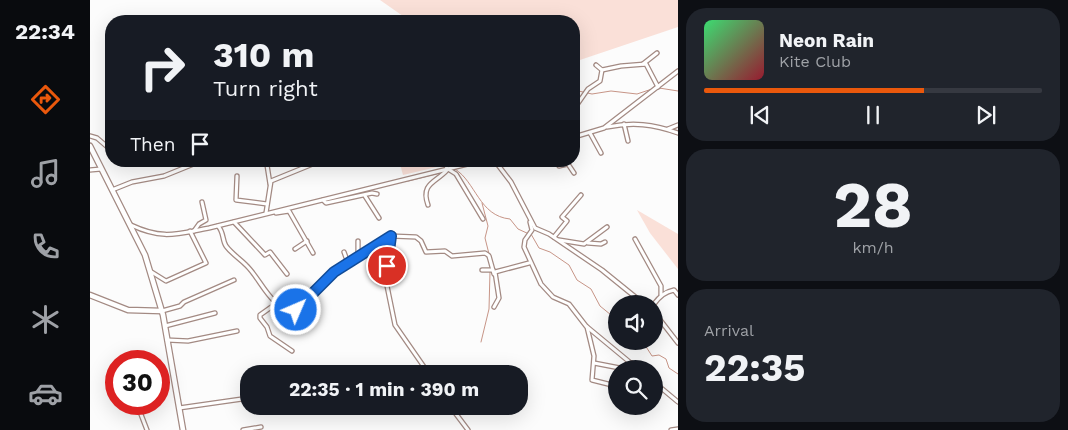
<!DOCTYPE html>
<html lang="en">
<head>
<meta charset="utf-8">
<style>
  :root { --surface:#171b24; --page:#20242c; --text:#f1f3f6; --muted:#9ea1a6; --line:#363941; --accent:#ea580c }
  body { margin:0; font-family:"Work Sans",sans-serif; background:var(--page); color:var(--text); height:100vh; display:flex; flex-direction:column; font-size:19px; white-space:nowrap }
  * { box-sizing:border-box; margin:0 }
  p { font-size:16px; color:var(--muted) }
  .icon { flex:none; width:28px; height:28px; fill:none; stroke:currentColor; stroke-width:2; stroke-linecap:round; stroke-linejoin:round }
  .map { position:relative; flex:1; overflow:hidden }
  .sheet { display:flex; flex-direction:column; gap:8px; padding:8px; background:#0d0f14; width:390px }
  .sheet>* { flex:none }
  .top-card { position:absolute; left:15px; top:15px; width:475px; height:152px; border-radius:20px; box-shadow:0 5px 20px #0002; background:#171b24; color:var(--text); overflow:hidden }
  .fabs { position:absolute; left:518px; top:295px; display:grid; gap:10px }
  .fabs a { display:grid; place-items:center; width:55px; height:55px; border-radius:50%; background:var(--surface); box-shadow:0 5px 20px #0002; font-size:25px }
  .speed { position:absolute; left:15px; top:350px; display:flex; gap:10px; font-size:25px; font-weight:700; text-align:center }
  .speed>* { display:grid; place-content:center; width:65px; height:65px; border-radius:50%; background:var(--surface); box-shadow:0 5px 20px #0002; line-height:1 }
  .speed .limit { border:8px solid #d22; background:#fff; color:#111 }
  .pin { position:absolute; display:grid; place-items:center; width:42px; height:42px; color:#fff; margin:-21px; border:2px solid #fff; border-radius:50%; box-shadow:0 1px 5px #0007 }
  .me { position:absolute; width:55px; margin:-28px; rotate:45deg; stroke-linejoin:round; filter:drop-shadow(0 0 4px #0008) }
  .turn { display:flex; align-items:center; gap:18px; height:105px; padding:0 25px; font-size:22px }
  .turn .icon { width:65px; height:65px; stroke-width:2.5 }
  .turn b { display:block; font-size:35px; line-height:42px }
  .then { display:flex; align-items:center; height:48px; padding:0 25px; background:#0003; gap:10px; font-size:19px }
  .big { font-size:38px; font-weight:700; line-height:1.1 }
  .sheet .widget { flex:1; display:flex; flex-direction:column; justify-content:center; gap:8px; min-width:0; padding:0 18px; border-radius:20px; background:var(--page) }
  .sheet .dial { align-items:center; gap:0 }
  .dial b { font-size:65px; line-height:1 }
  .song { display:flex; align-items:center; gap:15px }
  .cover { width:60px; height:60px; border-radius:8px; background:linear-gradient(135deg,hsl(140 70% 55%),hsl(350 70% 35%)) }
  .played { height:5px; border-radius:2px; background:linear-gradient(90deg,var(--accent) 65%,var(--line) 65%) }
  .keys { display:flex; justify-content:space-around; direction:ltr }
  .trip { position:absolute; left:150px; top:365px; width:288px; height:50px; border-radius:20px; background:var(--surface); box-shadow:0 5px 20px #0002; font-weight:700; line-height:50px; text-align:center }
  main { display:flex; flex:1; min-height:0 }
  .tab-bar { display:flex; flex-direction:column; width:90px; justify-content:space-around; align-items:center; background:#090b0e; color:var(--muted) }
  .tab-bar .icon { width:35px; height:35px }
  .tab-bar .active { color:var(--accent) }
  .tab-bar b { font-size:22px; color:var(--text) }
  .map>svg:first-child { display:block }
  .green { fill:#fae0d8 }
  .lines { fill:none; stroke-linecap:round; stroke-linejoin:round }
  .stream { stroke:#c79587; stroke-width:1 }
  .street-casing { stroke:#a38a83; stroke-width:5.5 }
  .secondary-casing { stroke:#a38a83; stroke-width:7 }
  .street { stroke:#fff; stroke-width:3 }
  .secondary { stroke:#fff; stroke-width:4.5 }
  .route-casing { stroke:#114b97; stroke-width:12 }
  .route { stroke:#1a73e8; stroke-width:9 }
</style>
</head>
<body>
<main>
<nav class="tab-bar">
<b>22:34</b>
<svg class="icon active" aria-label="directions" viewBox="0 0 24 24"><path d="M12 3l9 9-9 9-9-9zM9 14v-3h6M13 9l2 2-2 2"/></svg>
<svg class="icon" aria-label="music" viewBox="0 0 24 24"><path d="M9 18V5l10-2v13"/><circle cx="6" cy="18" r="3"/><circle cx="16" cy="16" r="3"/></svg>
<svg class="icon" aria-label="phone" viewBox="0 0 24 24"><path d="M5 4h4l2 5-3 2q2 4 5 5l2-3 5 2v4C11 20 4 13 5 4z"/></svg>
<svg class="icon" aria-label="climate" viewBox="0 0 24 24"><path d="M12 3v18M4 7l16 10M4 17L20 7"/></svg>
<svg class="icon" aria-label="car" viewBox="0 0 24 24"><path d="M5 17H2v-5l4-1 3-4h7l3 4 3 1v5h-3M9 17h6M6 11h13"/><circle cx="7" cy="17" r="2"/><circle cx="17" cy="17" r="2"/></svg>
</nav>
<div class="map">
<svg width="588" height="430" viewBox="0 0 588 430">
  <rect width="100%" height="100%" fill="#fcfcfc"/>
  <g class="green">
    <polygon points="290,0 588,0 588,27 484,62 484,21 320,21"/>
    <polygon points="318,161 327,161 322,162 322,165 345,161 347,167 313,175 310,164"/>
    <polygon points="547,210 588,234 588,269 560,233"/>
  </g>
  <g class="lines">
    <g class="stream">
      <polyline points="569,88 588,91"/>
      <polyline points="484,90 502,94 521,91 547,94 565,88"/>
      <polyline points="359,161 363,166"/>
      <path d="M365,169C386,182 389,216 420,219L428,229L439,234"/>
      <polyline points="318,181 354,172"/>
      <polyline points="392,203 398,226 395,238 399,254"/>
      <polyline points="441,234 449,248 460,252 479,265 487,280 501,289 510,306 526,319"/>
      <polyline points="547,341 553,342 562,356 569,355 576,359 579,368 588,374"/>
      <polyline points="391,342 399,309 400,272"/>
    </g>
    <g class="street-casing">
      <g id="street">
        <polyline points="553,64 567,53"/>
        <polyline points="512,70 531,66 556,64 568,87"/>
        <polyline points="484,109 498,89 510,81 512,70 506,65"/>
        <polyline points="534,124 538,141"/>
        <path d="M517,127C543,122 563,124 588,133"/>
        <polyline points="578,129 588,125"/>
        <polyline points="500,133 511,153"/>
        <polyline points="0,136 7,138 21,150"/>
        <polyline points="484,137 514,128 588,71"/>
        <polyline points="355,161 357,169"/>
        <polyline points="405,161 421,182 445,228 459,234 512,270 554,304"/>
        <polyline points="466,161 469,166 478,164 484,173"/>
        <polyline points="177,165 180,184"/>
        <polyline points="358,169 366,174 393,219"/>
        <polyline points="0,170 11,169"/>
        <polyline points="147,176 146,200 177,204"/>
        <polyline points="22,190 42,182 74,176 111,161"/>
        <polyline points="275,196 289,218"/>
        <polyline points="233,200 236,203 282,193 287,194"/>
        <path d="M338,205C330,183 347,182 357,170"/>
        <polyline points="176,213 181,181 230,161"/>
        <polyline points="186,213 199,211 223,253"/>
        <polyline points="144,222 175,255 180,252 197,274"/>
        <polyline points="440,222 442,230 435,240 434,247 451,284 463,297 479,304 496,326 548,369"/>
        <path d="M41,225C73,240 86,234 119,228L390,161"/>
        <path d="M128,226C134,232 132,240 136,246C142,254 149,258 156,265C172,280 180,310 206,310L244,272L301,236L326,237L331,241L336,252L355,251L362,256L395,253L398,255"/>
        <polyline points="104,231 109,224 116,220 112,202"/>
        <polyline points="301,237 296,281 305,325 339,374"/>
        <polyline points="464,237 477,221 472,217 491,195"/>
        <polyline points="545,239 571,286 571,295"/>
        <polyline points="469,240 494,244 517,227"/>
        <polyline points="268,241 268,257"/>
        <polyline points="498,243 511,244 515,242"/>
        <polyline points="205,249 217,241"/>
        <polyline points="254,252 258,263"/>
        <polyline points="399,256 404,274"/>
        <polyline points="392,270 403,270"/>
        <polyline points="60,271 76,281 116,263 100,231"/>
        <polyline points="187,303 170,315 170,318 177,327 180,336 202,351"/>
        <path d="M564,304C570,296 575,292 584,290L588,295"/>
        <polyline points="404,307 409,298 405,272 439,263"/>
        <polyline points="72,311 90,306 94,302 144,280"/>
        <polyline points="564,312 588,343"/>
        <polyline points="75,326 125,313"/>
        <polyline points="497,327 504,356 502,380 526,386"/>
        <polyline points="77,340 98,341 147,331"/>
        <polyline points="504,363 535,369"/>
        <polyline points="537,369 542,363"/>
        <polyline points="167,372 167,374"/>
        <polyline points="564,382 588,402"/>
        <polyline points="47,404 57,430"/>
        <polyline points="360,406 378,430"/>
        <polyline points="89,408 159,398"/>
        <polyline points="153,430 171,427"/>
        <polyline points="581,430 588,429"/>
      </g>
    </g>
    <g class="secondary-casing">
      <g id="secondary">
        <polyline points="0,146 55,255 73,315 93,430"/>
        <polyline points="0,295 38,310 72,311"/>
      </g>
    </g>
    <use href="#street" class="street"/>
    <use href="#secondary" class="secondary"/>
  </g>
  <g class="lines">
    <g class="route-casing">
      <polyline id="route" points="206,310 244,272 301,236 297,266"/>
    </g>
    <use href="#route" class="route"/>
  </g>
</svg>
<div class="fabs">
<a><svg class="icon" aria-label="sound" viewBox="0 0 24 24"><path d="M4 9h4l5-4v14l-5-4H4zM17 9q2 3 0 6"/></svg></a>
<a><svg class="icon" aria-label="search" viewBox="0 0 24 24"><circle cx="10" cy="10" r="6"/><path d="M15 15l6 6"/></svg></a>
</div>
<div class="speed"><div class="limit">30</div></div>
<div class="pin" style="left:297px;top:266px;background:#d93025"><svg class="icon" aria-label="arrive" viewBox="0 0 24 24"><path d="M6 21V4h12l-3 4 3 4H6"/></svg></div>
<svg class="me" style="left:206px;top:310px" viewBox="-20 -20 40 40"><circle r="17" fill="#1a73e8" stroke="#fff" stroke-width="3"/><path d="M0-11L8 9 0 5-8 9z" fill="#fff"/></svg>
<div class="trip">22:35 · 1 min · 390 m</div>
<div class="top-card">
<div class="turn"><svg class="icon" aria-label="right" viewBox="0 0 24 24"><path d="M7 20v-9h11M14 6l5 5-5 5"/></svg><div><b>310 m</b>Turn right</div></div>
<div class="then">Then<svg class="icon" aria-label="arrive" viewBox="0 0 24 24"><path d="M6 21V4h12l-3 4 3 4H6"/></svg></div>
</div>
</div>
<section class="sheet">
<div class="widget">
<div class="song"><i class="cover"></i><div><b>Neon Rain</b><p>Kite Club</p></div></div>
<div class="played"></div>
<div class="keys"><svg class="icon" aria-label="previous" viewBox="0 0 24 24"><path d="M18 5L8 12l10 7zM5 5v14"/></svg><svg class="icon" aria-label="pause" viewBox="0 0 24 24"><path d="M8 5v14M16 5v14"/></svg><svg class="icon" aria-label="next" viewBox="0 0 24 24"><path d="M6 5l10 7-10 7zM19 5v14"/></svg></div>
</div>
<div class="widget dial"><b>28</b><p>km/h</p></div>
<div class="widget"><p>Arrival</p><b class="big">22:35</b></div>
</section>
</main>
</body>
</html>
